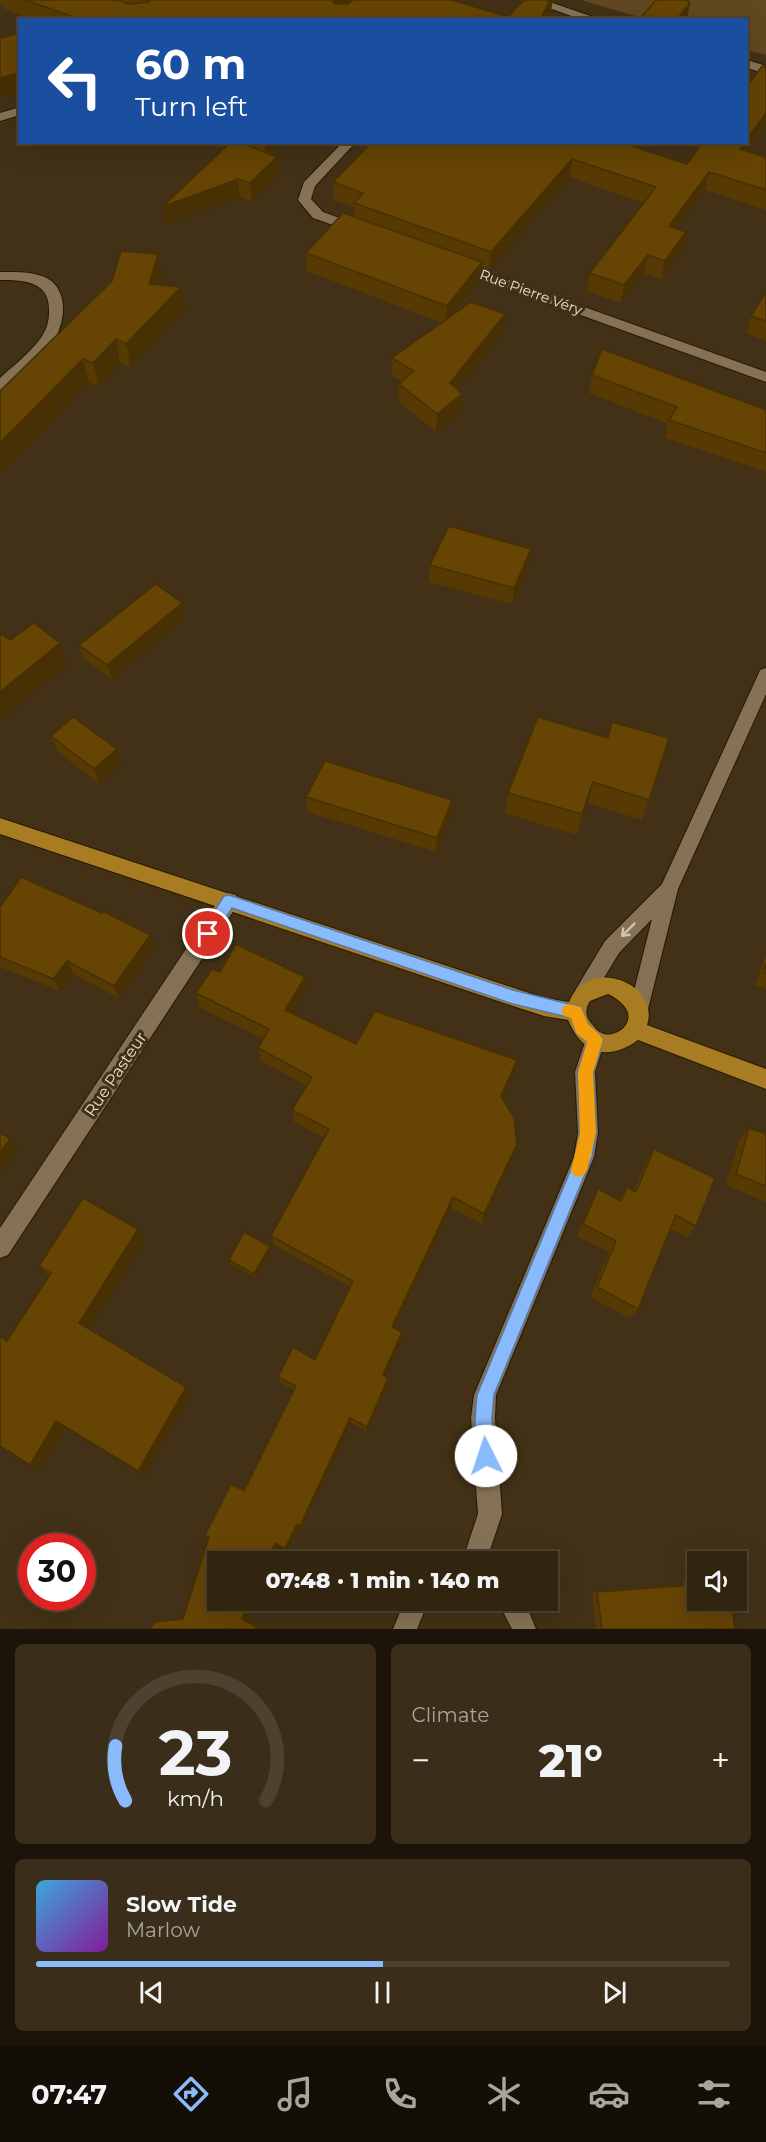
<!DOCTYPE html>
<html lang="en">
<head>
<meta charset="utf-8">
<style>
  :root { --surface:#322510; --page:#3a2d19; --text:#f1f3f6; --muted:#a8a59f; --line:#4d4230; --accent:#89bafc }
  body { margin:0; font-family:Montserrat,sans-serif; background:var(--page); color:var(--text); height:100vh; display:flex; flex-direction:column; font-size:22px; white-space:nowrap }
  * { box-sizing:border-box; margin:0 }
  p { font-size:20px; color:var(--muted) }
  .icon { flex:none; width:33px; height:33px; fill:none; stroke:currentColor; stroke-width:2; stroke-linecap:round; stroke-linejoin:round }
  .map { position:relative; height:1629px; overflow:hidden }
  .details { display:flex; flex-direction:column; gap:15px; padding:15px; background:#1c1409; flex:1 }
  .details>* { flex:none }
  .banner { position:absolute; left:18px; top:18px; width:730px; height:126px; border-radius:0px; box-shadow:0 6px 24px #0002,0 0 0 2px var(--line); background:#1a4fa0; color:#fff; overflow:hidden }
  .buttons { position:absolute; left:687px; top:1551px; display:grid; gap:12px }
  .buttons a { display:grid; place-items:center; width:60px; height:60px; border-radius:0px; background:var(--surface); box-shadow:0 6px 24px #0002,0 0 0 2px var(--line); font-size:30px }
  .speed { position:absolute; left:18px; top:1533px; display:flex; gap:12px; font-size:30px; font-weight:700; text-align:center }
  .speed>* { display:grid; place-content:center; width:78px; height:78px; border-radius:50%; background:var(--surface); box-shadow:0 6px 24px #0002,0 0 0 2px var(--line); line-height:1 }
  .speed .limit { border:9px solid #d22; background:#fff; color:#111 }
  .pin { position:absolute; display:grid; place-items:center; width:51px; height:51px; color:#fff; margin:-26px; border:3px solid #fff; border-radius:50%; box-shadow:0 2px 6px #0007 }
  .me { position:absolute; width:66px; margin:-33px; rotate:356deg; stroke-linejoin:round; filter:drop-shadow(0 0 4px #0008) }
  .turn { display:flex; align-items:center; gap:21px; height:126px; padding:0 18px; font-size:27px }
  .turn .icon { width:78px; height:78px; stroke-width:2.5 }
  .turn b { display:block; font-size:42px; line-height:51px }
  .big { font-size:45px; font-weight:800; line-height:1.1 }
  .details .card { flex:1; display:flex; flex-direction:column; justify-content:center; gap:9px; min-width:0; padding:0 21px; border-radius:9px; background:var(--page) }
  .details .dial { align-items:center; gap:0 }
  .dial svg { height:156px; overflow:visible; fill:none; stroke:var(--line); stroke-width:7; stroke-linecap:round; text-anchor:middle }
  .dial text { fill:var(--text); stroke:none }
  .song { display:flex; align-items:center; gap:18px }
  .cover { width:72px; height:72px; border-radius:9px; background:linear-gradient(135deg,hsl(200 70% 55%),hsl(290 70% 35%)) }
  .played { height:6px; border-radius:3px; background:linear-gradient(90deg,var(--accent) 50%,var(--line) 50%) }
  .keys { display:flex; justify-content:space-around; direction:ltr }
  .heat { display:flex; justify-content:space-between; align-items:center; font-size:33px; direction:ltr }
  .details .tiles { flex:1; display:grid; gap:15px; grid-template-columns:1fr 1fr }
  .card:last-child { grid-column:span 2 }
  .trip { position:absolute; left:207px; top:1551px; width:351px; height:60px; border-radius:0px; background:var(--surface); box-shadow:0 6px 24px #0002,0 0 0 2px var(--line); font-weight:800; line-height:60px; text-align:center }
  .dock { display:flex; height:96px; justify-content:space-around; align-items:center; background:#140f06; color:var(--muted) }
  .dock .icon { width:42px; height:42px }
  .dock .current { color:var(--accent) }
  .dock b { font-size:27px; color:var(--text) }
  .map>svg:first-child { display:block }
  .green { fill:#624820 }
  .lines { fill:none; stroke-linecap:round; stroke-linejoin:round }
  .minor-casing { stroke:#281800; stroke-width:2 }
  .major-casing { stroke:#281800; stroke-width:2 }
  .minor { fill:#857256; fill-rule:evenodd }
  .major { fill:#a87c22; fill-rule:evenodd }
  .wall { fill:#573a03 }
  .shaded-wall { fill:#473003 }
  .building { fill:#654404; stroke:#473003; stroke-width:1.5 }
  .oneway { stroke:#d1c4b2 }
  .route { fill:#89bafc; stroke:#5979a4; stroke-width:1.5 }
  .slow { fill:#f59e0b }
  .labels { text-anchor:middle; stroke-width:6; stroke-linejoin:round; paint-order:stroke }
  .far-street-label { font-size:14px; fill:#eadfd0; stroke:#423116 }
  .street-label { font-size:16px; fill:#eadfd0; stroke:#423116 }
</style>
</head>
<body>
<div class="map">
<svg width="766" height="1629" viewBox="0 0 766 1629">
  <rect width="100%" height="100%" fill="#423116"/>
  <polygon class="green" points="581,0 766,0 766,55 747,50 747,20 646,19"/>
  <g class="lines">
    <g class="minor-casing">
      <g id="minor">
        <polygon points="526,0 544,0 602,20 583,20"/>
        <polygon points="747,60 766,66 766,74 747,68"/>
        <polygon points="20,107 20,115 0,121 0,113"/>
        <polygon points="343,142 356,142 315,186 311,199 323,212 364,227 366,230 364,233 359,234 313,218 298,200 304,182"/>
        <polygon points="458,262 766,372 766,382 453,269 451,266"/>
        <path d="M0,272C15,272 37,271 50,280C70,295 64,326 52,344C39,362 21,375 5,390L0,391V378C14,365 29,354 40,339C46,331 49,322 49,313C51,281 24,280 0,280Z"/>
        <polygon points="766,668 766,694 678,889 646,1017 639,1020 632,1017 629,1011 652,919 619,953 590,1001 583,1004 576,1001 573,995 576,989 605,941 662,884 758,675 760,670"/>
        <polygon points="229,893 236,895 238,901 236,907 8,1255 0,1258 0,1228 222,895"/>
        <polygon points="595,1031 602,1033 605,1040 595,1072 598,1133 594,1157 496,1395 495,1418 502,1514 486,1562 462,1562 478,1514 471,1418 474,1395 574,1157 578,1133 575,1072 588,1033"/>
        <polygon points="405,1600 429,1600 417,1629 393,1629"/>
        <polygon points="497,1600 524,1600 536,1629 512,1629"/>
      </g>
    </g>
    <g class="major-casing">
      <path id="major" d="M0,818L544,998L569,1002C590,954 661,985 647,1025L766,1069V1089L638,1040C608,1062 582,1054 568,1020L544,1016L513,1006L0,834ZM608,994C650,1015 617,1041 601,1033C597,1031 594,1026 591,1023C585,1016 585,1009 590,1001Z"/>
    </g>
    <use href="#minor" class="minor"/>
    <use href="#major" class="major"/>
  </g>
  <g class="wall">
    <polygon points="0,0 452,0 508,17 551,11 547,20 33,20 8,11 0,4"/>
    <polygon points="766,67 766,124 747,151 766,157 766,210 705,190 676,229 686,232 682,250 661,279 644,273 621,303 587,291 590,273 644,203 569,177 490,270 481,267 480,281 455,313 503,332 457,390 462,394 461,412 436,432 398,401 399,384 401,381 392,376 392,358 442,323 307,271 306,253 354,217 354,207 334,200 333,182 372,142 687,164"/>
    <polygon points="231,142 281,142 269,154 279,175 252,201 240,197 165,225"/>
    <polygon points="162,277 160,285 185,310 131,367 120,363 99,386 89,382 0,474 0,391"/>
    <polygon points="766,292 766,341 746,333 751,316"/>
    <polygon points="592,375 766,410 766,472 665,438 668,424 589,393"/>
    <polygon points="531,549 529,566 512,604 429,582 430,565"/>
    <polygon points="182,603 185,618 112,679 84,659 79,645"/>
    <polygon points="51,736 122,764 99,784 57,751"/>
    <polygon points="608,738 669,738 642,820 588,803 577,835 505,813 508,793"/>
    <polygon points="306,797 451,814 436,852 308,812"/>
    <polygon points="0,907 154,948 119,998 73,974 60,991 0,967"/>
    <polygon points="766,954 766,989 755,985"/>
    <polygon points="220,972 306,991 293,1013 356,1044 514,1073 502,1098 514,1155 482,1224 451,1208 394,1328 402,1332 402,1339 385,1376 388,1384 367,1431 351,1423 302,1528 299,1526 288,1551 278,1545 271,1562 218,1562 218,1600 254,1600 246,1618 264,1629 150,1629 183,1619 294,1390 281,1383 278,1377 315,1360 350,1287 274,1245 271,1236 325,1138 294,1122 292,1110 307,1086 261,1061 258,1048 264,1039 200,1008 196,993"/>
    <polygon points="749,1128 766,1134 766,1202 726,1185 739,1140"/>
    <polygon points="654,1149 696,1226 687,1237 670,1229 638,1309 630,1318 590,1297 609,1252 577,1236 598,1189 619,1200 627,1187 634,1191 646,1162"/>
    <polygon points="138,1229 145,1240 89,1329 192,1393 145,1475 66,1427 41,1469 30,1465 7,1341 49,1276 39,1266"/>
    <polygon points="270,1246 271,1250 256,1278 231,1264 229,1260"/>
    <polygon points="698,1580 735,1629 596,1629 592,1592 683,1585 683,1581"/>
  </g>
  <g class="shaded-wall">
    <polygon points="335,0 353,0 334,20 333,2"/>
    <polygon points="550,0 553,0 551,11 547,20 540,20"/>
    <polygon points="690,3 687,20 676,20"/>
    <polygon points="20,72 20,92 0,97 0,78"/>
    <polygon points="766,113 766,124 735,167 740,149 744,142 747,142 747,139"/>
    <polygon points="265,142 281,142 266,156"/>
    <polygon points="277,157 279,175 252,201 250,183"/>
    <polygon points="572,159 569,177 490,270 491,252"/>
    <polygon points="709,172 705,190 665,244 669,226"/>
    <polygon points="238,179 240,197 165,225 162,207"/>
    <polygon points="686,232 682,250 661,279 665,261"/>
    <polygon points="158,254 162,277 153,308 149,284"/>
    <polygon points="648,255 644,273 621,303 624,285"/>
    <polygon points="482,262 480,281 446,324 447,306"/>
    <polygon points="181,287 185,310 131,367 126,344"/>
    <polygon points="505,314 503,332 449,401 450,383"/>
    <polygon points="116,339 120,363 99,386 93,363"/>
    <polygon points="83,359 89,382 0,474 0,443"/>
    <polygon points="462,394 461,412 436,432 437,414"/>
    <polygon points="531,549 529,566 512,604 514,588"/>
    <polygon points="182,603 185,618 112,679 107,665"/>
    <polygon points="60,643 67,664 0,720 0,692"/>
    <polygon points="117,749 122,764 99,784 94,769"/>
    <polygon points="593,782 588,803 577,835 582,814"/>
    <polygon points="452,800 451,814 436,852 437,838"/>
    <polygon points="150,935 154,948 119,998 114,986"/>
    <polygon points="67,961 73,974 60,991 53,979"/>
    <polygon points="305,977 306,991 288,1023 285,1010"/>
    <polygon points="517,1060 514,1073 498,1108 501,1096"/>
    <polygon points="10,1139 18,1149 0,1174 0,1153"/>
    <polygon points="517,1144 514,1155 482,1224 484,1214"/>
    <polygon points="453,1197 451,1208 391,1334 392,1327"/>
    <polygon points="138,1229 145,1240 88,1331 79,1323"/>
    <polygon points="270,1246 271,1250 256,1278 254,1274"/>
    <polygon points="402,1332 402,1339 383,1381 383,1375"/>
    <polygon points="388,1378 388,1384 367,1431 367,1427"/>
    <polygon points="186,1387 192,1393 145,1475 138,1471"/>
    <polygon points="350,1418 351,1423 302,1528 300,1526"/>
    <polygon points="56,1421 66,1426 41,1469 30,1465"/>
    <polygon points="297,1524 299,1526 288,1551 285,1549"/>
    <polygon points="275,1543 278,1544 271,1562 267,1562"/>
    <polygon points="250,1600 254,1600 246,1618 264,1629 259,1629 242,1619"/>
  </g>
  <g class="building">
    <polygon points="25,0 118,0 128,4 149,2 143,0 335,0 333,2 335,4 348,4 352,0 452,0 508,17 524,0 550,0 540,20 72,20 77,18"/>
    <polygon points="656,0 686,0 690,3 676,20 639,20"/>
    <polygon points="20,33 20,72 0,78 0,38"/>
    <polygon points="762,66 766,67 766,113 747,139 747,86"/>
    <polygon points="231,142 239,142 277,157 250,183 238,179 162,207"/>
    <polygon points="372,142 619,142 687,164 703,142 744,142 740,149 766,157 766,190 709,172 669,226 686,232 665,261 648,255 624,285 590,273 656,187 572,159 491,252 354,203 363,193 333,182"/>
    <polygon points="343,213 482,262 447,306 306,253"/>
    <polygon points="121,251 158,254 149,284 181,287 126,344 116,339 93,363 83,359 0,443 0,391 112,281"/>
    <polygon points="766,292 766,321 751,316"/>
    <polygon points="471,302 505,314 450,383 462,394 437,414 399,384 414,371 392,358"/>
    <polygon points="602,349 766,410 766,453 669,420 677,407 592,375"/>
    <polygon points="449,526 531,549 514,588 430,565"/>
    <polygon points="156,584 182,603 107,665 79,645"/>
    <polygon points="34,623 60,643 0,692 0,633 10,640"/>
    <polygon points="73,717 117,749 94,769 51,736"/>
    <polygon points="538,717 608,738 612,722 669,738 649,800 593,782 582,814 508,793"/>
    <polygon points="325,761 452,800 437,838 306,797"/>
    <polygon points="21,877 102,913 103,911 150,935 114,986 67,961 53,979 0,957 0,907"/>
    <polygon points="236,944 305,977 285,1010 356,1044 375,1011 517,1060 501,1096 514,1118 517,1144 484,1214 453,1197 392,1327 402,1332 383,1375 388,1378 367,1427 350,1418 300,1526 297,1524 285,1549 275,1543 267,1562 218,1562 218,1600 250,1600 242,1619 259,1629 150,1629 155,1622 183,1619 209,1537 205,1535 231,1484 244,1491 296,1386 278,1377 293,1347 315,1360 353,1281 271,1236 329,1129 292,1110 312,1077 258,1048 269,1029 196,993 212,969 220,972"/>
    <polygon points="766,964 766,974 763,972"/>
    <polygon points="749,1128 766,1134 766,1186 736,1174"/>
    <polygon points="0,1133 10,1139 0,1153"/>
    <polygon points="654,1149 715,1178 696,1226 676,1215 638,1309 597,1287 616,1241 583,1224 598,1189 621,1201 627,1187 636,1192"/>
    <polygon points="83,1198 138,1229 79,1323 186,1387 138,1471 56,1421 30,1465 0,1446 0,1337 7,1341 51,1273 39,1266"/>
    <polygon points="244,1232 270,1246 254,1274 229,1260"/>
    <polygon points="690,1580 698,1580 698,1600 731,1600 735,1629 602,1629 597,1592 691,1585"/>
  </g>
  <defs><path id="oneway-shaft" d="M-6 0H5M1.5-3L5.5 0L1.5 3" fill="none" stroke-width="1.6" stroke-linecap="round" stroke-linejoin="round" transform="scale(1.5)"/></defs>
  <use class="oneway" href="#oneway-shaft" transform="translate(628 930) rotate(135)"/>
  <path class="route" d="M229,895L513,990L581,1007L588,1024L600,1035L603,1040L593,1072L596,1133L592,1157L494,1395L492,1418L495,1456L492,1462L486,1465L480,1462C472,1443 475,1416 477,1395L576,1157L580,1133L578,1072L587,1042L576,1033L571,1018L513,1004L232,908L213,938L208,940L203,938L200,934L203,929L224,896Z"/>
  <polygon class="slow" points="569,1004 581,1007 588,1024 600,1035 603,1040 593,1072 596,1133 587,1170 584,1175 579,1177 573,1175 571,1170 580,1133 578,1072 587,1042 576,1033 571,1018 564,1016 561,1011 564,1006"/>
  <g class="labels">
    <g class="far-street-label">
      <text transform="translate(531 292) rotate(20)" y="5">Rue Pierre Véry</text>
    </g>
    <g class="street-label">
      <text transform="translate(115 1074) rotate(-56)" y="6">Rue Pasteur</text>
    </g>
  </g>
</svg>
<div class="buttons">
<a><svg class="icon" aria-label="sound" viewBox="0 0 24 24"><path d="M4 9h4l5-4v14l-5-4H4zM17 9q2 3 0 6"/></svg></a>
</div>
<div class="speed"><div class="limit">30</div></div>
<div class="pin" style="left:208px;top:934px;background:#d93025"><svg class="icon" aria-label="arrive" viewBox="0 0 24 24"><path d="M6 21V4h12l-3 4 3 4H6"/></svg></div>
<svg class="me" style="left:486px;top:1456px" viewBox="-20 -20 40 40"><circle r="19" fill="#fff"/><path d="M0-13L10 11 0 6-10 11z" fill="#89bafc"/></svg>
<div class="trip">07:48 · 1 min · 140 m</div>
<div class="banner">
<div class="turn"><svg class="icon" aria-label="left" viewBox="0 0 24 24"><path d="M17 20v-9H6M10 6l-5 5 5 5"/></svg><div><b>60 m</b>Turn left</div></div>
</div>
</div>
<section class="details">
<div class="tiles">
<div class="card dial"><svg viewBox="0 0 100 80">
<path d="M14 69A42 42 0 1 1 86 69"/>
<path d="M14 69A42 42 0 0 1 9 41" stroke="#89bafc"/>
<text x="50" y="56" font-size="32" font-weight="700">23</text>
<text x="50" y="72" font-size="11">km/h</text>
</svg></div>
<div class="card"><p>Climate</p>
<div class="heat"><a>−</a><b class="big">21°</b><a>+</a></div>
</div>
<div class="card">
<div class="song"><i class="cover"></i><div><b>Slow Tide</b><p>Marlow</p></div></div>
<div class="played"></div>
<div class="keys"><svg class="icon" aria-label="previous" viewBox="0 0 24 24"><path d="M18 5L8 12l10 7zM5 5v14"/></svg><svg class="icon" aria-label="pause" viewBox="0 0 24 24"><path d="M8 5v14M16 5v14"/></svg><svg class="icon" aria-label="next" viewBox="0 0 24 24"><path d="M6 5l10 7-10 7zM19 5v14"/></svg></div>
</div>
</div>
</section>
<nav class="dock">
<b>07:47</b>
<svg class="icon current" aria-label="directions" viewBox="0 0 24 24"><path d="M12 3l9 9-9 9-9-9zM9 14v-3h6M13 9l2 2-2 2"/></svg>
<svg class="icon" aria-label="music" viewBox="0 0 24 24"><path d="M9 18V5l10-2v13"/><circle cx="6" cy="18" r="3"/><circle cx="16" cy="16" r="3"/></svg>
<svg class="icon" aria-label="phone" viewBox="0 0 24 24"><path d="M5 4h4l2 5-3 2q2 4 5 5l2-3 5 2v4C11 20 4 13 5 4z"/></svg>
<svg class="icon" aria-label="climate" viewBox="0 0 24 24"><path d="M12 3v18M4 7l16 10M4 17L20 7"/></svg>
<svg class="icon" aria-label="car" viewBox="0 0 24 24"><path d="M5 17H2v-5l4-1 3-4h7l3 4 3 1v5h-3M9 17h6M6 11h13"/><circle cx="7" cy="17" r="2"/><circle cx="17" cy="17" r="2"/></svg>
<svg class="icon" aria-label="filters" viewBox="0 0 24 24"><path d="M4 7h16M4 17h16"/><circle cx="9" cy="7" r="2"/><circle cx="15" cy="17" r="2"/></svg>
</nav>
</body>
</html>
